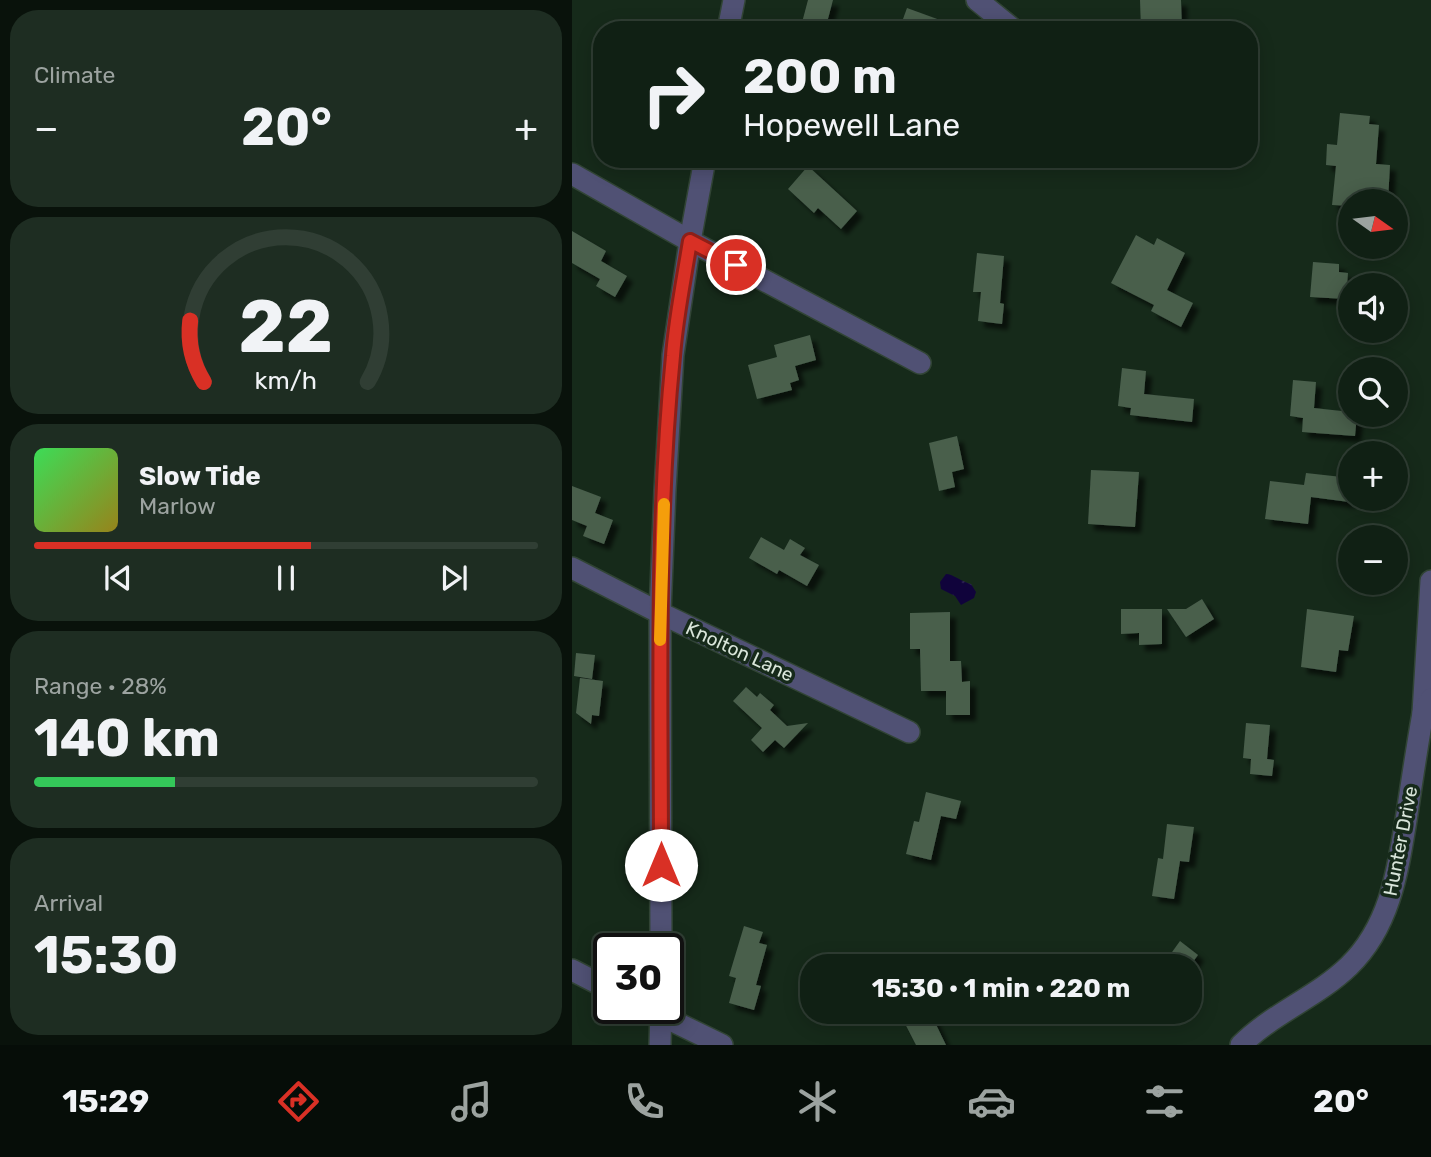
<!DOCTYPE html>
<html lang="en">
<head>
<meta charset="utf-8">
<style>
  :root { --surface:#102014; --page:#1e2d22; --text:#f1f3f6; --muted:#9ca3a0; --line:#303e34; --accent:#d93025 }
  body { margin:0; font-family:Rubik,sans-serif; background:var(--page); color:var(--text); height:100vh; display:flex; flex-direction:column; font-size:26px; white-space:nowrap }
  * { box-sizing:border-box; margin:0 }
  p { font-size:23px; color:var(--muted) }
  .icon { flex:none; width:38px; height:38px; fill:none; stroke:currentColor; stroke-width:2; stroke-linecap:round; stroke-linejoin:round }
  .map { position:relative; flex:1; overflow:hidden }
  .side { display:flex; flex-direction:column; gap:10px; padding:10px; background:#09120b; width:572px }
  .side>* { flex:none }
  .guide { position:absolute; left:21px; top:21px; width:665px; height:147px; border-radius:28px; box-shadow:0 4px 18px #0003,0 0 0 2px var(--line); background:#102014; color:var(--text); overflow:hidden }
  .needle { width:46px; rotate:104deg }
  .controls { position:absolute; left:766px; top:189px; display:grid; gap:14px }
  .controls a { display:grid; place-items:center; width:70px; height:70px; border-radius:50%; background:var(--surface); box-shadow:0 4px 18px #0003,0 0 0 2px var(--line); font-size:35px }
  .speed { position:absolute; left:21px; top:933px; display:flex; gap:14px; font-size:35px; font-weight:700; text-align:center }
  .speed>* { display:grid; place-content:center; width:91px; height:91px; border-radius:50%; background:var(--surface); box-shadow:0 4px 18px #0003,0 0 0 2px var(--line); line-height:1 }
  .speed .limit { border:4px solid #111; border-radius:10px; background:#fff; color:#111 }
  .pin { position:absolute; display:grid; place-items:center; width:60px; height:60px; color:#fff; margin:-30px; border:4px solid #fff; border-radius:50%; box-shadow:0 2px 7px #0007 }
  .me { position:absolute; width:77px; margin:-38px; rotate:0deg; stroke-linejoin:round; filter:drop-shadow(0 0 5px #0008) }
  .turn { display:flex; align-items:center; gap:24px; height:147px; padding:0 35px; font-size:32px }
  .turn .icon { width:91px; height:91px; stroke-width:2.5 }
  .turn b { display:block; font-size:49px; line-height:60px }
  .big { font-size:52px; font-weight:700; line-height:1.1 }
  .side .tile { flex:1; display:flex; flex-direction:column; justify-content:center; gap:10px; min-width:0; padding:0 24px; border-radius:28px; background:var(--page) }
  .side .dial { align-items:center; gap:0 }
  .dial svg { height:182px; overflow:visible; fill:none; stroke:var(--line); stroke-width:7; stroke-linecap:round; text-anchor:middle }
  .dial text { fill:var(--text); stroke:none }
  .song { display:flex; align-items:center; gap:21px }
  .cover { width:84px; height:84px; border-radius:10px; background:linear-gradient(135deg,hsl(130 70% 55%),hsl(50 70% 35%)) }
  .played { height:7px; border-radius:4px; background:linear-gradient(90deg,var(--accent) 55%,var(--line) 55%) }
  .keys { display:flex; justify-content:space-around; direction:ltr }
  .heat { display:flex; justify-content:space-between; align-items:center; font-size:38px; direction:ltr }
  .charge { height:10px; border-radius:5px; background:linear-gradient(90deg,#34c759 28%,var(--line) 0) }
  .trip { position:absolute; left:228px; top:954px; width:402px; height:70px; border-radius:28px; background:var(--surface); box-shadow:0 4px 18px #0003,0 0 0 2px var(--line); font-weight:700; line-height:70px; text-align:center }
  .menu { display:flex; height:112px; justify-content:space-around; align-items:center; background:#060d08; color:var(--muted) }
  .menu .icon { width:49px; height:49px }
  .menu .selected { color:var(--accent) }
  .menu b { font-size:32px; color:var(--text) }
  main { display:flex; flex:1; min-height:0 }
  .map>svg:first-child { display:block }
  .water { fill:url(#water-ripples) }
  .building { fill:#495e4c; filter:url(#shadow) }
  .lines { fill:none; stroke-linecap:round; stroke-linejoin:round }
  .minor-casing { stroke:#314435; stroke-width:24 }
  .minor { stroke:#505174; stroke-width:21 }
  .route-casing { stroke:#8d1f18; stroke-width:18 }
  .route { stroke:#d93025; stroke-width:12 }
  .slow { stroke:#f59e0b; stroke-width:12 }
  .labels { text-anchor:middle; stroke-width:7; stroke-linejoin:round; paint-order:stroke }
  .street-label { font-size:19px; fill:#d9e5da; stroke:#162a1a }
</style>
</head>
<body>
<main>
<section class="side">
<div class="tile"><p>Climate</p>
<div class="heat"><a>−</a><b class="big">20°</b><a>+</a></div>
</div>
<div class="tile dial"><svg viewBox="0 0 100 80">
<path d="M14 69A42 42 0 1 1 86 69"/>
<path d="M14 69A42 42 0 0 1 8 42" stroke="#d93025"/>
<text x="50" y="56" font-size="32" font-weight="700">22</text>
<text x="50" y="72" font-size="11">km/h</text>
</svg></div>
<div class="tile">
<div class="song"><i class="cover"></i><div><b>Slow Tide</b><p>Marlow</p></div></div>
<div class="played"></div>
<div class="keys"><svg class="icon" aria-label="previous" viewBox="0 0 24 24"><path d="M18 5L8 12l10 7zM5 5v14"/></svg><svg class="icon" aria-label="pause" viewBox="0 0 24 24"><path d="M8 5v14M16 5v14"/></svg><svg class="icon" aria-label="next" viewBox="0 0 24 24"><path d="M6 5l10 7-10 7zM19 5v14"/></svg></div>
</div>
<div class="tile"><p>Range · 28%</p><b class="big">140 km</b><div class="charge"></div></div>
<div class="tile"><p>Arrival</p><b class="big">15:30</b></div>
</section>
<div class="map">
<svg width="859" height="1045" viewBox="0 0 859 1045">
  <defs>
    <pattern id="water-ripples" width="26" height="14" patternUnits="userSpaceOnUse" patternTransform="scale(1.75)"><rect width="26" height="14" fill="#10033b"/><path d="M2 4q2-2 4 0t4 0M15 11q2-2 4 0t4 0" fill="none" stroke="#322857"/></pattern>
    <filter id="shadow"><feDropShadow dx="6" dy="6" stdDeviation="2" flood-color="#0009"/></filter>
  </defs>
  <rect width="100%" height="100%" fill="#162a1a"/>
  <path class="water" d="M374,574C381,574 390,582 399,584L404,592L402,598L389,605L383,596L369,589L368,582Z"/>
  <g class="building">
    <polygon points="236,0 261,0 253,30 228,30"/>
    <polygon points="568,0 609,0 610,30 569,30"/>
    <polygon points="335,8 390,28 390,30 327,30"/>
    <polygon points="768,113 798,116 797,124 807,125 804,164 818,165 816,201 779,201 779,206 760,205 764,166 754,165 755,144 765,145"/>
    <polygon points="236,166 285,211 269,229 246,208 242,213 216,189"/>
    <polygon points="0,231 34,251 29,261 55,276 43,297 24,286 28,279 0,263"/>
    <polygon points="564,235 582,245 585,238 613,253 595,290 621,303 609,327 579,311 582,305 539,283"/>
    <polygon points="405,253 432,256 428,303 432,304 430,324 406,321 409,292 401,292"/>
    <polygon points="741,262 767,264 767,272 776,273 774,299 738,297"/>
    <polygon points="238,335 244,360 223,366 227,380 218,383 220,390 185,399 176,365 205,357 202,345"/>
    <polygon points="550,368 574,371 572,394 622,399 620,422 558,415 559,408 546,406"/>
    <polygon points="721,380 744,382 742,408 779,412 779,415 785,415 783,436 730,432 731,418 718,416"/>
    <polygon points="385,436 392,469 380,472 383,487 367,491 357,443"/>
    <polygon points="519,470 567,472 563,527 516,524"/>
    <polygon points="734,473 779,478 777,502 739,497 736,524 693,519 698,481 732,485"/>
    <polygon points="0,486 29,497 23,513 41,520 32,544 11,536 15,526 0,520"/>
    <polygon points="189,537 212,550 218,539 233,548 228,555 247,565 235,586 207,570 205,574 177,558"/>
    <polygon points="630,599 642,619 614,637 595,609 614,609"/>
    <polygon points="549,609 590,609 590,644 567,645 567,633 549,634"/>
    <polygon points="735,609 782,616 776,651 767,650 764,672 729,667"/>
    <polygon points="378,612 378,661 389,661 390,682 398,681 398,715 374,715 374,691 349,691 348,649 338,649 338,613"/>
    <polygon points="4,653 23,655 20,679 2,676"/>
    <polygon points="8,678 31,681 27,716 20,715 19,724 4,713"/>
    <polygon points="174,687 185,697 188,693 202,705 198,710 215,726 236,723 212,748 203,740 191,752 179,740 190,728 161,701"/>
    <polygon points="674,723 698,725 695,759 702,760 700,776 678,774 679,759 671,758"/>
    <polygon points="354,792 389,801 384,819 369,816 359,860 334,854 342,821 347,822"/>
    <polygon points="595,824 622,827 617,862 608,861 602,899 580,896 586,858 591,859"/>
    <polygon points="172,926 191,932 187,943 195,945 184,985 189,986 182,1010 157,1003 164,978 157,976"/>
    <polygon points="608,941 626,955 618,966 590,966"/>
    <polygon points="327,1012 358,1012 374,1045 344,1045"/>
  </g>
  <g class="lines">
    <g class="minor-casing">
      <g id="minor">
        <polyline points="405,0 442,30"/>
        <polyline points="156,30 162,0"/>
        <polyline points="0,174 118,241 348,363"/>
        <polyline points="0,568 88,613 337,732"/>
        <polyline points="851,713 859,581"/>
        <polyline points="89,948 88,613 93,490 101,355 118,241 133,159"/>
        <polyline points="0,970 37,989"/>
        <polyline points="74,1008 150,1045"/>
        <polyline points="88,1045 89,1008"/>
        <path d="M669,1045C701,1013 745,997 777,966C819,925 826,869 835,814C840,780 845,747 851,713L859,699"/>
      </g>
    </g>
    <use href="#minor" class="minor"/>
  </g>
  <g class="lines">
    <g class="route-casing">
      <path id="route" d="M89,865C89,695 84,525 101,356C104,317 112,279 118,241L164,265"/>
    </g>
    <use href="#route" class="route"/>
    <polyline class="slow" points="88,640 92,504"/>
  </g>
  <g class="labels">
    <g class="street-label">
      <text transform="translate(168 651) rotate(25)" y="7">Knolton Lane</text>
      <text transform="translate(828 841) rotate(-79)" y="7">Hunter Drive</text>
    </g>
  </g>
</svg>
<div class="controls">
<a><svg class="needle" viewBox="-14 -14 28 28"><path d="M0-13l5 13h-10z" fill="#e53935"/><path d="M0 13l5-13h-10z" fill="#9ca3a0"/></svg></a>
<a><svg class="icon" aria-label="sound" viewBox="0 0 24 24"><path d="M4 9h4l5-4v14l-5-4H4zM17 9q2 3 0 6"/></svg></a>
<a><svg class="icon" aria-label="search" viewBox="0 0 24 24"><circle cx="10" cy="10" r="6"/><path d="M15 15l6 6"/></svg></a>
<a>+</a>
<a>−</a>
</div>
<div class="speed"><div class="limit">30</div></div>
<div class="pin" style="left:164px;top:265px;background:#d93025"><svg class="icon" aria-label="arrive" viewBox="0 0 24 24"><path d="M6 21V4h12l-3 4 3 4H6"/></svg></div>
<svg class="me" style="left:89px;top:865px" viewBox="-20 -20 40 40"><circle r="19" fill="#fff"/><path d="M0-13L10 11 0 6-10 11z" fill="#d93025"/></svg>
<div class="trip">15:30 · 1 min · 220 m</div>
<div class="guide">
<div class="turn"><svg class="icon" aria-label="right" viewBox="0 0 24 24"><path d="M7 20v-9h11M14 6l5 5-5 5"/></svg><div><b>200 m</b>Hopewell Lane</div></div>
</div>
</div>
</main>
<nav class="menu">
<b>15:29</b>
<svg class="icon selected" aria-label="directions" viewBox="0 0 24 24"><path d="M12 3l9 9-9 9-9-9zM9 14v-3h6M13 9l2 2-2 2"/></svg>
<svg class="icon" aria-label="music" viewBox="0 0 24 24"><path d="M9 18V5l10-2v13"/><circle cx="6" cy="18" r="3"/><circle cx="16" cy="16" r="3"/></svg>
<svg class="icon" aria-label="phone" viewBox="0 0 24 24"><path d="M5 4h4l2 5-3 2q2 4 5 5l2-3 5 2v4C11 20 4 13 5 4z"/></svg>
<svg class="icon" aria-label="climate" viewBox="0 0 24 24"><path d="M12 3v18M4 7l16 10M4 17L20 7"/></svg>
<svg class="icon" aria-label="car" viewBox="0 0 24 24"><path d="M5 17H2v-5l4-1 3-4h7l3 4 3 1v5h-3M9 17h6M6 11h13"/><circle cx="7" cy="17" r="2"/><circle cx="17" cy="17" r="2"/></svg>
<svg class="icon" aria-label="filters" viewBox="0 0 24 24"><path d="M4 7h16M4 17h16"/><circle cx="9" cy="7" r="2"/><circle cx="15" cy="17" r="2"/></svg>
<b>20°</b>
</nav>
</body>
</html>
